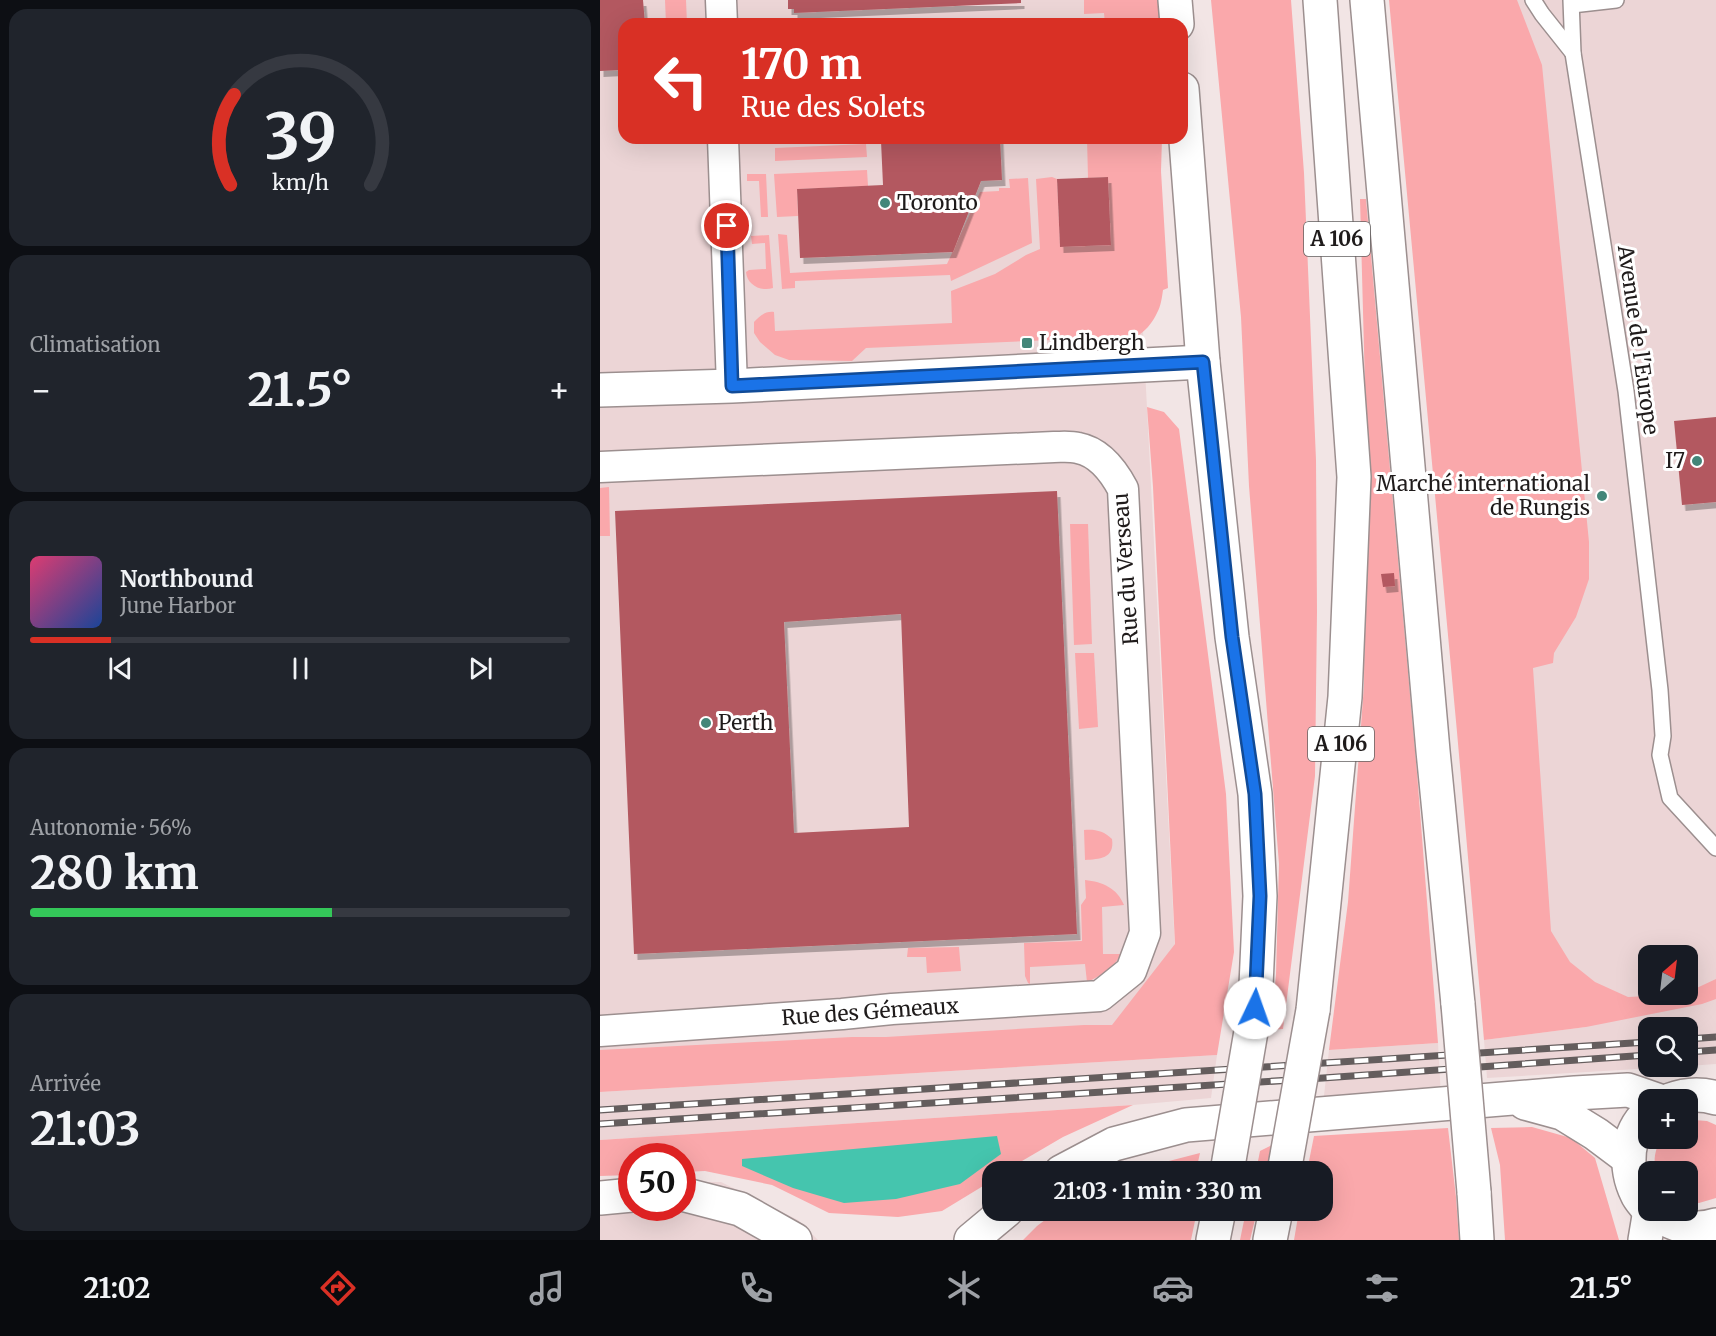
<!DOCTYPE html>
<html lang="fr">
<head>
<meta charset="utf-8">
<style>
  :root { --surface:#171b24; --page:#20242c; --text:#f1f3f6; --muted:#9ea1a6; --line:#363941; --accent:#d93025 }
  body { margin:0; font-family:Merriweather,serif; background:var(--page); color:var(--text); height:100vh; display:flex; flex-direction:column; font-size:22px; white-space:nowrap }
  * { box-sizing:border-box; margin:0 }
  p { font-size:20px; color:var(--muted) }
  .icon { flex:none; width:33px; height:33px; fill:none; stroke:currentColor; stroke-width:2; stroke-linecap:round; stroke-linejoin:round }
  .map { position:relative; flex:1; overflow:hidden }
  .drawer { display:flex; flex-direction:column; gap:9px; padding:9px; background:#0d0f14; width:600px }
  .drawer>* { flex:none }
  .hud { position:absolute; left:18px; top:18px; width:570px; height:126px; border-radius:18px; box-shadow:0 6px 24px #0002; background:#d93025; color:#fff; overflow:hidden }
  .needle { width:39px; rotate:28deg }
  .tools { position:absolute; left:1038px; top:945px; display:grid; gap:12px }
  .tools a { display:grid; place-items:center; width:60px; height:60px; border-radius:12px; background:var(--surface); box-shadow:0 6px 24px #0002; font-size:30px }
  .speed { position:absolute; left:18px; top:1143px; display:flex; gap:12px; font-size:30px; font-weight:700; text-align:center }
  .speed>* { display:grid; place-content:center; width:78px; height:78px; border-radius:50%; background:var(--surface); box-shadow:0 6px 24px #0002; line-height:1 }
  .speed .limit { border:9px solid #d22; background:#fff; color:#111 }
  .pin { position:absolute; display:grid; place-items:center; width:51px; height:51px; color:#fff; margin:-26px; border:3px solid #fff; border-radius:50%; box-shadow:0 2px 6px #0007 }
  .me { position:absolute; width:66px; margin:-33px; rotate:3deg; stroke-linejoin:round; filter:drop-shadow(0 0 4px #0008) }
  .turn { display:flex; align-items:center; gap:21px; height:126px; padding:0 24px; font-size:27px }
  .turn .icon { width:78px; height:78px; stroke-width:2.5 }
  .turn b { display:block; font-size:42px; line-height:51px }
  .big { font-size:45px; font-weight:700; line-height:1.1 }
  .drawer .widget { flex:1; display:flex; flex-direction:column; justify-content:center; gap:9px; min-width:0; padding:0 21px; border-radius:18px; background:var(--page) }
  .drawer .dial { align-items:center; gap:0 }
  .dial svg { height:156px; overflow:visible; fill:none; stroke:var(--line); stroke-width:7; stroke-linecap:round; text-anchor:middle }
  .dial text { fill:var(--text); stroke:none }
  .song { display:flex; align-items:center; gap:18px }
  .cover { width:72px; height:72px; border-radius:9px; background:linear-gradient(135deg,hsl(340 70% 55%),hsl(220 70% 35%)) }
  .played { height:6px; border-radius:3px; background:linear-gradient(90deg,var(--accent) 15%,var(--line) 15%) }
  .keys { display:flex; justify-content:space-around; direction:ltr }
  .heat { display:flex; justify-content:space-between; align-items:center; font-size:33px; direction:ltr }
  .charge { height:9px; border-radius:4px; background:linear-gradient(90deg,#34c759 56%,var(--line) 0) }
  .trip { position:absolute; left:382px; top:1161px; width:351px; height:60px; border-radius:18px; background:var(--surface); box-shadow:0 6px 24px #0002; font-weight:700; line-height:60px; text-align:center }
  .menu { display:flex; height:96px; justify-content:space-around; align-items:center; background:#090b0e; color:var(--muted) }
  .menu .icon { width:42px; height:42px }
  .menu .on { color:var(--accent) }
  .menu b { font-size:27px; color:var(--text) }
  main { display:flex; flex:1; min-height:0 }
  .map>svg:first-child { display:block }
  .built { fill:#ecd5d6; fill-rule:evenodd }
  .green { fill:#faa8ab }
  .water { fill:#45c5ae }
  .building { fill:#b35960; fill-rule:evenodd; filter:url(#shadow) }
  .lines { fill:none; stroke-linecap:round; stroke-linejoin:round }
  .lane-casing { stroke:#9c8f8f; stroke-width:18 }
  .street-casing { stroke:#9c8f8f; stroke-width:33 }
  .secondary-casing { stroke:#9c8f8f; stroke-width:36 }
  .highway-casing { stroke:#9c8f8f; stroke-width:36 }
  .lane { stroke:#fff; stroke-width:15 }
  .street { stroke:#fff; stroke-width:30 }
  .secondary { stroke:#fff; stroke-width:33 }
  .highway { stroke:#fff; stroke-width:33 }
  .rail-casing { stroke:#645d5d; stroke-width:7 }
  .rail { stroke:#fff; stroke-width:4.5; stroke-dasharray:14; stroke-linecap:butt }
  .secondary-bridge-casing { stroke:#9c8f8f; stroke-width:36; stroke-linecap:butt }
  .highway-bridge-casing { stroke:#9c8f8f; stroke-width:36; stroke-linecap:butt }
  .secondary-bridge { stroke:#fff; stroke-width:33 }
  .highway-bridge { stroke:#fff; stroke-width:33 }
  .route-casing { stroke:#114b97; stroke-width:15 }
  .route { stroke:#1a73e8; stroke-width:10 }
  .poi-dot { fill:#438679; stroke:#fff; stroke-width:2 }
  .labels { text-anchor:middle; stroke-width:6; stroke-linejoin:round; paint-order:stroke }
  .shield { fill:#fff; stroke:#625f5f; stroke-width:1.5 }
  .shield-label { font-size:20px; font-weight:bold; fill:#1f1b1b }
  .poi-label { font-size:21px; fill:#1f1b1b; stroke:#fff; text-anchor:start }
  .street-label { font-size:21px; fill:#1f1b1b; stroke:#fff }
</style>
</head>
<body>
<main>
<section class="drawer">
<div class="widget dial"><svg viewBox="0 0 100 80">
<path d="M14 69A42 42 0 1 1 86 69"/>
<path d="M14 69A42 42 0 0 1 16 23" stroke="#d93025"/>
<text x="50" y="56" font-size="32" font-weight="700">39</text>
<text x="50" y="72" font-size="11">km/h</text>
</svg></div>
<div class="widget"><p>Climatisation</p>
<div class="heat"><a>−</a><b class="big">21.5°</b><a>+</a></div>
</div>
<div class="widget">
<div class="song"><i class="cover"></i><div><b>Northbound</b><p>June Harbor</p></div></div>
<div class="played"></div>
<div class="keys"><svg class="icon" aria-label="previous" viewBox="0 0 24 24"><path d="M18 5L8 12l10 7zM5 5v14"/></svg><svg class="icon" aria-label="pause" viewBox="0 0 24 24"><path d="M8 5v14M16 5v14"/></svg><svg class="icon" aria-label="next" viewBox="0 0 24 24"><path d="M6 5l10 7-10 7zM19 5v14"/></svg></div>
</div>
<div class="widget"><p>Autonomie · 56%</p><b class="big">280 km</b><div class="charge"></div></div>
<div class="widget"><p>Arrivée</p><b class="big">21:03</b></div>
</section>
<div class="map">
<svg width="1116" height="1240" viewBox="0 0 1116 1240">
  <defs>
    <filter id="shadow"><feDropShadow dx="3.5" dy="6" stdDeviation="0" flood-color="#0004"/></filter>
  </defs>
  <rect width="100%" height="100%" fill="#f2e5e5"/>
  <g class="built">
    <polygon points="0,0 525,0 527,24 24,24 24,138 533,138 580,1045 0,1068"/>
    <path d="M847,0H1116V1064L1088,1066V1028H1048V1066L1071,1067L887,1078L884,1040L986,1027L953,1014ZM1048,956H1088V994H1048Z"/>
    <polygon points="838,1043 841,1097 723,1105 729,1050"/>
    <polygon points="617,1055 611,1098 533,1105 0,1140 0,1092"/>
    <polygon points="0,1181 31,1181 32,1208 82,1208 83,1182 121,1182 198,1220 218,1240 0,1240"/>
  </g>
  <g class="green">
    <polygon points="65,0 86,0 87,24 66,24"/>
    <polygon points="484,0 564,0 566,24 505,24 504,13 484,14"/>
    <polygon points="611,0 691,0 704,173 716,460 717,612 715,776 683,1029 671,1030 676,974 679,864 649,486 641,317"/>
    <polygon points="789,0 917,0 942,65 989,542 989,579 976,617 954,653 953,663 933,668 951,931 970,962 995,982 1028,997 1088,994 1088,992 1116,979 1116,999 1102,1004 986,1027 884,1040 857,732"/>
    <path d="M487,138H562L561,171L568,288L563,290C562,297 561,306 557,313C547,335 523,350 500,338L266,348L252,361L189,360L175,355L160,342L154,333V322C160,316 165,311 174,312L175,331L352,323L351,291L395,274L426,255L440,249L436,179L452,177L457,179L460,247L511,245L508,177L488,178Z"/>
    <polygon points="266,144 267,157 175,161 175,148"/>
    <polygon points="267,170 268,186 197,189 198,216 177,217 174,174"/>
    <polygon points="147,174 166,174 168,217 161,217 159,181 147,181"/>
    <polygon points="428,178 432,243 351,281 350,275 195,281 195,288 182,289 178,234 187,235 190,273 347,264 380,192 399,191 399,188 410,188 409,179"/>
    <polygon points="760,199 766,199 817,773 838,1043 729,1050 748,902 764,685 766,424"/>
    <path d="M169,235L173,288C161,292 147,285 146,272L149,270L166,269L165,243L152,244L151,236Z"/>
    <polygon points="547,407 564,412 579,429 626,794 634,952 617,1055 0,1092 0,1050 252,1037 286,1037 484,1025 512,1025 575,944 553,487"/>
    <polygon points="9,487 10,536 0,536 0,488"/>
    <polygon points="470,524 488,524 492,644 474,645"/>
    <polygon points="475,653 494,653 498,727 479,729"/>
    <path d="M484,830C495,829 504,831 512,839C515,859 499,859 485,860Z"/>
    <path d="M485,880C503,882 517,888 524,905L502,907L503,954H521C513,969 502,975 487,982L485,964L430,967V984L428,983L425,976L424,943L482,941L481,905L486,898Z"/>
    <polygon points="359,947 361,971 327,973 326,957 307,957 308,948"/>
    <polygon points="533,1105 463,1137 405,1171 393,1172 393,1180 342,1211 298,1217 229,1213 172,1185 105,1171 83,1172 82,1156 32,1156 31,1175 0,1176 0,1140"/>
    <path d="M1094,1120L1107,1121L1116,1125V1198L1099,1203L1088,1202V1172L1056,1171C1053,1159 1055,1150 1061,1139L1088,1138V1121Z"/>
    <polygon points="932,1127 971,1138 995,1158 1019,1240 905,1240 900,1165 891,1128"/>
    <polygon points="848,1128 856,1197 859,1240 694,1240 699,1211 723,1210 723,1172 707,1171 714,1136"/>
    <polygon points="672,1145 666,1171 656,1171 660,1151"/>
    <polygon points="600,1153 596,1171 530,1171 534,1170"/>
    <polygon points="457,1211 457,1210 597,1211 591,1240 423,1240 437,1226"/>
    <polygon points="646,1211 657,1211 650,1240 640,1240"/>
  </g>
  <polygon class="water" points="397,1136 401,1154 360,1184 296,1199 244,1203 193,1188 142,1166 142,1159"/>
  <g class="building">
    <polygon points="0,0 43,0 45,24 24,24 24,65 20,65 20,70 0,71"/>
    <polygon points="188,0 421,0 421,3 194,13 194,9 188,9"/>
    <polygon points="279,138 400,138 402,180 381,181 353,252 200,258 197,189 283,185 281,141 279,141"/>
    <polygon points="508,177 511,245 460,247 457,179"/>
    <polygon points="1116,417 1116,502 1082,505 1074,421"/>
    <path d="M457,491L477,934L34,954L15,511ZM301,614L309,827L194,833L184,622Z"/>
    <polygon points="794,573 795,586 783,587 781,574"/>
  </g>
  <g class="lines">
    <g class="lane-casing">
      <g id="lane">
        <polyline points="933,0 942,14 973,53"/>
        <polyline points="971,0 973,53 1026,391 1060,690 1063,736 1060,755 1070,798 1116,848"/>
        <polyline points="972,5 1016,0"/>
      </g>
    </g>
    <g class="street-casing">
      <g id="street">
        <polyline points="121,0 122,24"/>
        <polyline points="123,138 132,386"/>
        <path d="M0,467L454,447C462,447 470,446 478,448C499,452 514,472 523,489L545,933L531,971L500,996L292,1009L242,1014L0,1031"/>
      </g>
    </g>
    <g class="secondary-casing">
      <g id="secondary">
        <polyline points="575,0 577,24"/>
        <polyline points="582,89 603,362 632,637 655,794 660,896 655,1008"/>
        <polyline points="0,390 132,386 603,362"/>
        <path d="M1070,1100C1086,1094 1100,1093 1116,1098"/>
        <polyline points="925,1103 962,1113 996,1134 1028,1158"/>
        <path d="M1048,1113C1026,1133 1024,1168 1037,1194C1039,1199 1044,1204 1048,1209"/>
        <polyline points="461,1172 514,1144 586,1125 975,1093 1028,1090 1057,1100"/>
        <polyline points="82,1194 140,1209 195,1240"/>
        <polyline points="0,1198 32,1195"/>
        <path d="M1050,1210C1071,1224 1091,1233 1116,1225"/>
        <polyline points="371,1240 407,1210"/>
        <polyline points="613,1240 619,1210"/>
      </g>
    </g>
    <g class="highway-casing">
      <g id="highway">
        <polyline points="767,0 833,751 858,1004"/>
        <polyline points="713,1010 745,697 754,477 720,0"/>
        <polyline points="874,1192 877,1240"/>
        <polyline points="670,1240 676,1210"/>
        <polyline points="1045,1240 1050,1210"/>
      </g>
    </g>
    <use href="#lane" class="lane"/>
    <use href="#street" class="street"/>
    <use href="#secondary" class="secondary"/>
    <use href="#highway" class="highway"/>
    <g class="rail-casing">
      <g id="rail">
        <polyline points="1088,1039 1116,1037"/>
        <polyline points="1088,1052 1116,1050"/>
        <polyline points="0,1110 1048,1042"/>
        <polyline points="0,1124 723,1078 1048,1055"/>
      </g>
    </g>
    <use href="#rail" class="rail"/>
    <g class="secondary-bridge-casing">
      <polyline id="secondary-bridge" points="627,1172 655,1008"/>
    </g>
    <g class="highway-bridge-casing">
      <g id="highway-bridge">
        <polyline points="858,1004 874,1192"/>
        <polyline points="684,1172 713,1010"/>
      </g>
    </g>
    <use href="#secondary-bridge" class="secondary-bridge"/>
    <use href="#highway-bridge" class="highway-bridge"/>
  </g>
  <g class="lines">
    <g class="route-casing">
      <polyline id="route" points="127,226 132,386 603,362 632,637 655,794 660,896 655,1008"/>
    </g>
    <use href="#route" class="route"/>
  </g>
  <g class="poi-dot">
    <circle cx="285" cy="203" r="6"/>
    <rect x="421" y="337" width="12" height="12" rx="3"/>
    <circle cx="1097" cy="461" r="6"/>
    <circle cx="1002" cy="496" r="6"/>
    <circle cx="106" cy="723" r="6"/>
  </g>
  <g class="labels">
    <g class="shield">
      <rect x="704" y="222" width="66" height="34" rx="4.5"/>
      <rect x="708" y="727" width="66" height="34" rx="4.5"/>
    </g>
    <g class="shield-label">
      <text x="737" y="246">A 106</text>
      <text x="741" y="751">A 106</text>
    </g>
    <g class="poi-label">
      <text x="297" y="210">Toronto</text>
      <text x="439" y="350">Lindbergh</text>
      <text x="1085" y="468" text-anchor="end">I7</text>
      <text x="990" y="491" text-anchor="end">Marché international<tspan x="990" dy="24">de Rungis</tspan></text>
      <text x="118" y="730">Perth</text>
    </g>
    <g class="street-label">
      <text transform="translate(1038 340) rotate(82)" y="7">Avenue de l'Europe</text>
      <text transform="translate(526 569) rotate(-94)" y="7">Rue du Verseau</text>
      <text transform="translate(270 1012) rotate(-4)" y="7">Rue des Gémeaux</text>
    </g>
  </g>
</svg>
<div class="tools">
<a><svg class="needle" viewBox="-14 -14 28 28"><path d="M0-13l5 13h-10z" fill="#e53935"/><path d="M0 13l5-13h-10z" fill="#9ea1a6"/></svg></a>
<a><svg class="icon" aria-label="search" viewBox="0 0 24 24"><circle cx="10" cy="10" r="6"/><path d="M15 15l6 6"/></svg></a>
<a>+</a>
<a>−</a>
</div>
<div class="speed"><div class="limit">50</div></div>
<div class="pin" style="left:127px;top:226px;background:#d93025"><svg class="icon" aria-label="arrive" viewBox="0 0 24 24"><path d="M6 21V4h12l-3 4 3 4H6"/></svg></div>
<svg class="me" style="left:655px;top:1008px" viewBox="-20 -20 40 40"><circle r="19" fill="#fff"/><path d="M0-13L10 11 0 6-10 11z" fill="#1a73e8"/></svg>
<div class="trip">21:03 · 1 min · 330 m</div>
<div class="hud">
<div class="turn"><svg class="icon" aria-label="left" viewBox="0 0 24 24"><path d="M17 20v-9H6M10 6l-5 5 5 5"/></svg><div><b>170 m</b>Rue des Solets</div></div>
</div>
</div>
</main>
<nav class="menu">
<b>21:02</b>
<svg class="icon on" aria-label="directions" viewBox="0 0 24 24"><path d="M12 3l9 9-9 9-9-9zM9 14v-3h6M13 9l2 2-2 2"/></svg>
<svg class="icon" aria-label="music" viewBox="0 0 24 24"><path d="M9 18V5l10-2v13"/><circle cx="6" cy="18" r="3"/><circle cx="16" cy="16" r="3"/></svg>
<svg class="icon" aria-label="phone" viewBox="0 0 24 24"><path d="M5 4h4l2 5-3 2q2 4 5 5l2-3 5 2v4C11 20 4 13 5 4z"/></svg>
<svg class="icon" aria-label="climate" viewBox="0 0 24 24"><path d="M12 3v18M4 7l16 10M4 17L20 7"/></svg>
<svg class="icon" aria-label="car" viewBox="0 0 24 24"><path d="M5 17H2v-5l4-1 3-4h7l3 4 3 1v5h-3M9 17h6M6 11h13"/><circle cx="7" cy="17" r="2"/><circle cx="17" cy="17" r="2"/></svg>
<svg class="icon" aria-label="filters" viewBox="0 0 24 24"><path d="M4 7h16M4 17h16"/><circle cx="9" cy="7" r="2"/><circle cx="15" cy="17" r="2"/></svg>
<b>21.5°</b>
</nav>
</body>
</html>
